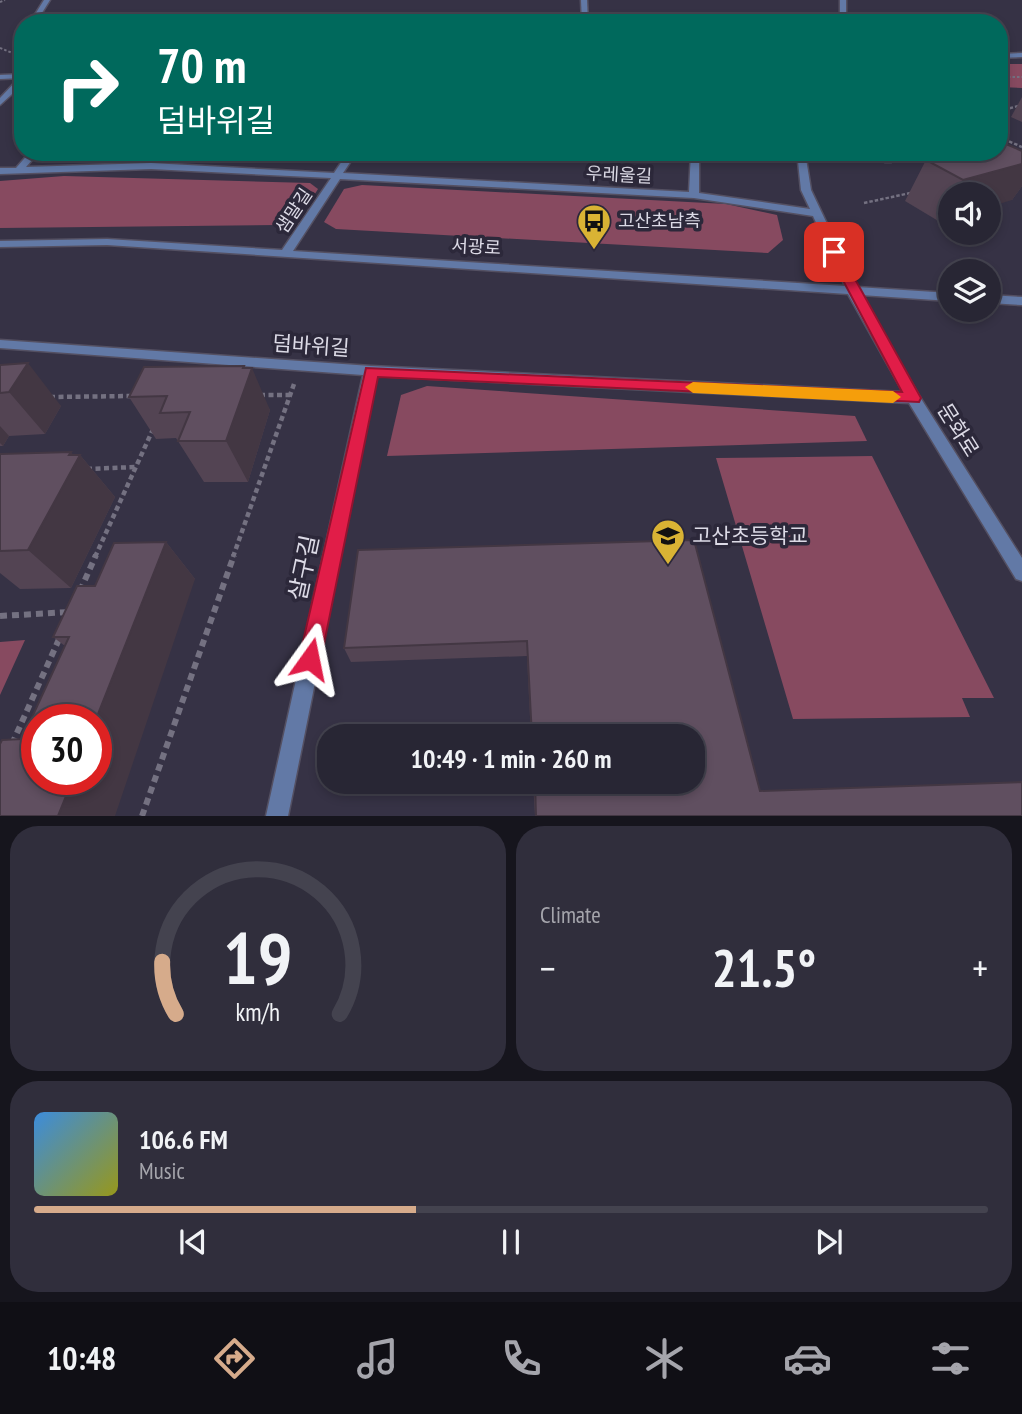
<!DOCTYPE html>
<html lang="en">
<head>
<meta charset="utf-8">
<style>
  :root { --surface:#282634; --page:#302e3c; --text:#f1f3f6; --muted:#a5a5ac; --line:#44434f; --accent:#d6ab8b }
  body { margin:0; font-family:"PT Sans Narrow","Noto Sans KR",sans-serif; background:var(--page); color:var(--text); height:100vh; display:flex; flex-direction:column; font-size:26px; white-space:nowrap }
  * { box-sizing:border-box; margin:0 }
  p { font-size:23px; color:var(--muted) }
  .icon { flex:none; width:38px; height:38px; fill:none; stroke:currentColor; stroke-width:2; stroke-linecap:round; stroke-linejoin:round }
  .map { position:relative; height:816px; overflow:hidden }
  .side { display:flex; flex-direction:column; gap:10px; padding:10px; background:#16151d; flex:1 }
  .side>* { flex:none }
  .hud { position:absolute; left:14px; top:14px; width:994px; height:147px; border-radius:28px; box-shadow:0 4px 10px #0003,0 0 0 2px var(--line); background:#00695c; color:#fff; overflow:hidden }
  .buttons { position:absolute; left:938px; top:182px; display:grid; gap:14px }
  .buttons a { display:grid; place-items:center; width:63px; height:63px; border-radius:50%; background:var(--surface); box-shadow:0 4px 10px #0003,0 0 0 2px var(--line); font-size:35px }
  .speed { position:absolute; left:21px; top:704px; display:flex; gap:14px; font-size:35px; font-weight:700; text-align:center }
  .speed>* { display:grid; place-content:center; width:91px; height:91px; border-radius:50%; background:var(--surface); box-shadow:0 4px 10px #0003,0 0 0 2px var(--line); line-height:1 }
  .speed .limit { border:10px solid #d22; background:#fff; color:#111 }
  .pin { position:absolute; display:grid; place-items:center; width:60px; height:60px; color:#fff; margin:-30px; border-radius:14px; box-shadow:0 4px 10px #0006 }
  .me { position:absolute; width:77px; margin:-38px; rotate:12deg; stroke-linejoin:round; filter:drop-shadow(0 0 5px #0008) }
  .turn { display:flex; align-items:center; gap:24px; height:147px; padding:0 28px; font-size:32px }
  .turn .icon { width:91px; height:91px; stroke-width:2.5 }
  .turn b { display:block; font-size:49px; line-height:60px }
  .big { font-size:52px; font-weight:700; line-height:1.1 }
  .side .widget { flex:1; display:flex; flex-direction:column; justify-content:center; gap:10px; min-width:0; padding:0 24px; border-radius:28px; background:var(--page) }
  .side .dial { align-items:center; gap:0 }
  .dial svg { height:182px; overflow:visible; fill:none; stroke:var(--line); stroke-width:7; stroke-linecap:round; text-anchor:middle }
  .dial text { fill:var(--text); stroke:none }
  .song { display:flex; align-items:center; gap:21px }
  .cover { width:84px; height:84px; border-radius:10px; background:linear-gradient(135deg,hsl(210 70% 55%),hsl(60 70% 35%)) }
  .played { height:7px; border-radius:4px; background:linear-gradient(90deg,var(--accent) 40%,var(--line) 40%) }
  .keys { display:flex; justify-content:space-around; direction:ltr }
  .heat { display:flex; justify-content:space-between; align-items:center; font-size:38px; direction:ltr }
  .side .tiles { flex:1; display:grid; gap:10px; grid-template-columns:1fr 1fr }
  .widget:last-child { grid-column:span 2 }
  .trip { position:absolute; left:317px; top:724px; width:388px; height:70px; border-radius:28px; background:var(--surface); box-shadow:0 4px 10px #0003,0 0 0 2px var(--line); font-weight:700; line-height:70px; text-align:center }
  .menu { display:flex; height:112px; justify-content:space-around; align-items:center; background:#100f15; color:var(--muted) }
  .menu .icon { width:49px; height:49px }
  .menu .active { color:var(--accent) }
  .menu b { font-size:32px; color:var(--text) }
  .map>svg:first-child { display:block }
  .green { fill:#874a60 }
  .lines { fill:none; stroke-linecap:round; stroke-linejoin:round }
  .lane-casing { stroke:#545062; stroke-width:3 }
  .street-casing { stroke:#545062; stroke-width:3 }
  .path-far3 { stroke:#747181; stroke-width:2; stroke-dasharray:2.5 2; stroke-linecap:butt }
  .path-far2 { stroke:#747181; stroke-width:2.5; stroke-dasharray:3.5 2; stroke-linecap:butt }
  .path-far1 { stroke:#747181; stroke-width:4.5; stroke-dasharray:5 3.5; stroke-linecap:butt }
  .path { stroke:#747181; stroke-width:6; stroke-dasharray:7 5; stroke-linecap:butt }
  .lane { fill:#6279a6; fill-rule:evenodd }
  .street { fill:#6279a6; fill-rule:evenodd }
  .wall { fill:#534453 }
  .shaded-wall { fill:#433743 }
  .building { fill:#604f60; stroke:#433743; stroke-width:2 }
  .route { fill:#e11d48; stroke:#92132f; stroke-width:2 }
  .slow { fill:#f59e0b }
  .labels { text-anchor:middle; stroke-width:7; stroke-linejoin:round; paint-order:stroke }
  .far-street-label { font-size:18px; fill:#dcdae6; stroke:#2c283a }
  .far-poi-label { font-size:18px; fill:#dcdae6; stroke:#2c283a; text-anchor:start }
  .street-label { font-size:21px; fill:#dcdae6; stroke:#2c283a }
  .poi-label { font-size:21px; fill:#dcdae6; stroke:#2c283a; text-anchor:start }
  .near-street-label { font-size:24px; fill:#dcdae6; stroke:#2c283a }
</style>
</head>
<body>
<div class="map">
<svg width="1022" height="816" viewBox="0 0 1022 816">
  <rect width="100%" height="100%" fill="#363245"/>
  <g class="green">
    <polygon points="999,64 1022,64 1022,88 999,87"/>
    <polygon points="64,176 310,183 318,189 300,218 277,225 0,228 0,181"/>
    <polygon points="362,185 726,204 777,215 783,240 768,253 336,229 324,222 344,189"/>
    <polygon points="427,386 855,416 867,441 387,456 401,395"/>
    <polygon points="872,456 994,698 962,698 970,717 793,719 716,458"/>
    <polygon points="25,640 0,695 0,642"/>
  </g>
  <g class="lines">
    <g class="lane-casing">
      <g id="lane">
        <polygon points="23,74 23,78 0,79 0,75"/>
        <polygon points="893,152 903,152 891,162 885,162 885,158"/>
      </g>
    </g>
    <g class="street-casing">
      <g id="street">
        <polygon points="44,0 50,0 40,16 40,23 34,23 34,16"/>
        <polygon points="581,0 587,0 588,23 582,23"/>
        <rect x="840" y="0" width="6" height="23"/>
        <polygon points="1022,53 1022,57 999,58 999,54"/>
        <polygon points="20,77 23,77 23,84 0,105 0,98"/>
        <path d="M30,152H39L26,167L151,163L334,173L348,152H357L343,173L689,192L691,152H699V193L810,209L801,190L797,152H805L811,190L857,287L950,293V301L861,295L918,394L1022,558V581L1016,579L909,403L377,376L288,816H266L363,375L0,348V340L371,366L903,392L848,294L107,245L0,247V241L107,239L282,250L331,178L151,169L0,174V168H16ZM340,179L694,198L813,216L845,286L293,251Z"/>
        <polygon points="989,295 1022,297 1022,305 989,303"/>
      </g>
    </g>
    <g class="path-far3">
      <polyline points="0,2 5,0"/>
      <polyline points="0,48 15,54"/>
      <polyline points="999,77 1022,77"/>
    </g>
    <g class="path-far2">
      <polyline points="999,111 1022,105"/>
      <polyline points="999,137 1022,147"/>
      <polyline points="864,203 915,192"/>
    </g>
    <g class="path-far1">
      <polyline points="260,395 290,395"/>
      <polyline points="50,397 132,396"/>
      <polyline points="87,469 136,467"/>
      <polyline points="95,557 154,427"/>
      <polyline points="233,557 294,384"/>
    </g>
    <g class="path">
      <polyline points="80,591 96,555"/>
      <polyline points="0,616 70,612"/>
      <polyline points="12,744 60,637"/>
      <polyline points="142,816 234,555"/>
    </g>
    <use href="#lane" class="lane"/>
    <use href="#street" class="street"/>
  </g>
  <g class="wall">
    <polygon points="1022,97 1022,122 1011,117"/>
    <polygon points="1022,151 1022,186 1012,200 989,194 950,194 950,219 940,222 905,201 926,160"/>
    <polygon points="0,365 61,406 45,434 9,436 3,446 0,446"/>
    <polygon points="245,368 270,410 248,482 204,482 176,438 156,439 129,397"/>
    <polygon points="71,452 73,455 80,455 115,497 71,588 20,589 0,573 0,454"/>
    <polygon points="694,540 760,791 1022,816 535,816 533,782 693,782 693,737 531,737 527,656 351,662 344,648"/>
    <polygon points="166,542 195,579 22,739 65,646 53,637 95,586"/>
  </g>
  <g class="shaded-wall">
    <polygon points="1022,164 1022,186 1012,200 989,207 989,194 955,194 963,180"/>
    <polygon points="950,203 950,219 940,222"/>
    <polygon points="28,363 61,406 45,434 9,392"/>
    <polygon points="244,366 249,377 252,368 270,410 248,482 226,441"/>
    <polygon points="0,426 9,436 3,446 0,443"/>
    <polygon points="71,452 77,460 80,455 115,497 71,588 28,550"/>
    <polygon points="166,542 195,579 115,816 58,816 73,779 96,779 96,719"/>
  </g>
  <g class="building">
    <polygon points="999,141 1022,151 1022,164 963,180 926,160 955,152 999,152"/>
    <polygon points="28,363 9,392 0,393 0,365"/>
    <polygon points="244,366 243,368 252,368 226,441 178,441 190,412 160,413 167,396 129,397 144,367"/>
    <polygon points="71,452 69,455 80,455 28,550 0,551 0,454"/>
    <polygon points="694,540 760,791 1022,782 1022,816 536,816 535,782 693,782 693,737 532,737 527,641 344,648 358,550"/>
    <polygon points="166,542 96,719 37,719 37,779 73,779 58,816 0,816 0,744 2,740 22,739 69,637 53,637 77,586 95,586 114,543"/>
  </g>
  <polygon class="route" points="834,248 840,252 921,398 919,402 378,377 321,659 318,666 310,670 302,666 299,659 366,368 902,392 828,252"/>
  <polygon class="slow" points="693,382 893,391 901,397 893,403 693,393 685,387"/>
  <defs>
    <g id="bus-pin" transform="scale(1.75)"><path d="M0 17L-7.5 6A9.5 9.5 0 1 1 7.5 6Z" fill="#d9b334" stroke="#2c283a"/><path d="M-5-6H5V4H4V6H2V4H-2V6H-4V4H-5ZM-3.5-4V0h7V-4ZM-3.5 1.2v1.5H-2V1.2ZM2 1.2v1.5H3.5V1.2Z" fill="#111"/></g>
    <g id="school-pin" transform="scale(1.75)"><path d="M0 17L-7.5 6A9.5 9.5 0 1 1 7.5 6Z" fill="#d9b334" stroke="#2c283a"/><path d="M0-5L7-2L0 1L-7-2ZM-4 1L0 2.5L4 1V4Q0 6-4 4Z" fill="#111"/></g>
  </defs>
  <g fill-rule="evenodd">
    <use href="#bus-pin" x="594" y="221"/>
    <use href="#school-pin" x="668" y="536"/>
  </g>
  <g class="labels">
    <g class="far-street-label">
      <text transform="translate(619 175) rotate(3)" y="6">우레울길</text>
      <text transform="translate(294 211) rotate(-56)" y="6">샘말길</text>
      <text transform="translate(476 247) rotate(3)" y="6">서광로</text>
    </g>
    <g class="far-poi-label">
      <text x="618" y="227">고산초남측</text>
    </g>
    <g class="street-label">
      <text transform="translate(311 346) rotate(4)" y="7">덤바위길</text>
      <text transform="translate(958 430) rotate(58)" y="7">문화로</text>
    </g>
    <g class="poi-label">
      <text x="692" y="543">고산초등학교</text>
    </g>
    <g class="near-street-label">
      <text transform="translate(304 568) rotate(-78)" y="8">살구길</text>
    </g>
  </g>
</svg>
<div class="buttons">
<a><svg class="icon" aria-label="sound" viewBox="0 0 24 24"><path d="M4 9h4l5-4v14l-5-4H4zM17 9q2 3 0 6"/></svg></a>
<a><svg class="icon" aria-label="layers" viewBox="0 0 24 24"><path d="M12 4l9 5-9 5-9-5zM3 14l9 5 9-5"/></svg></a>
</div>
<div class="speed"><div class="limit">30</div></div>
<div class="pin" style="left:834px;top:252px;background:#d93025"><svg class="icon" aria-label="arrive" viewBox="0 0 24 24"><path d="M6 21V4h12l-3 4 3 4H6"/></svg></div>
<svg class="me" style="left:310px;top:659px" viewBox="-20 -20 40 40"><path d="M0-17L14 15 0 8-14 15z" fill="#e11d48" stroke="#fff" stroke-width="4"/></svg>
<div class="trip">10:49 · 1 min · 260 m</div>
<div class="hud">
<div class="turn"><svg class="icon" aria-label="right" viewBox="0 0 24 24"><path d="M7 20v-9h11M14 6l5 5-5 5"/></svg><div><b>70 m</b>덤바위길</div></div>
</div>
</div>
<section class="side">
<div class="tiles">
<div class="widget dial"><svg viewBox="0 0 100 80">
<path d="M14 69A42 42 0 1 1 86 69"/>
<path d="M14 69A42 42 0 0 1 8 46" stroke="#d6ab8b"/>
<text x="50" y="56" font-size="32" font-weight="700">19</text>
<text x="50" y="72" font-size="11">km/h</text>
</svg></div>
<div class="widget"><p>Climate</p>
<div class="heat"><a>−</a><b class="big">21.5°</b><a>+</a></div>
</div>
<div class="widget">
<div class="song"><i class="cover"></i><div><b>106.6 FM</b><p>Music</p></div></div>
<div class="played"></div>
<div class="keys"><svg class="icon" aria-label="previous" viewBox="0 0 24 24"><path d="M18 5L8 12l10 7zM5 5v14"/></svg><svg class="icon" aria-label="pause" viewBox="0 0 24 24"><path d="M8 5v14M16 5v14"/></svg><svg class="icon" aria-label="next" viewBox="0 0 24 24"><path d="M6 5l10 7-10 7zM19 5v14"/></svg></div>
</div>
</div>
</section>
<nav class="menu">
<b>10:48</b>
<svg class="icon active" aria-label="directions" viewBox="0 0 24 24"><path d="M12 3l9 9-9 9-9-9zM9 14v-3h6M13 9l2 2-2 2"/></svg>
<svg class="icon" aria-label="music" viewBox="0 0 24 24"><path d="M9 18V5l10-2v13"/><circle cx="6" cy="18" r="3"/><circle cx="16" cy="16" r="3"/></svg>
<svg class="icon" aria-label="phone" viewBox="0 0 24 24"><path d="M5 4h4l2 5-3 2q2 4 5 5l2-3 5 2v4C11 20 4 13 5 4z"/></svg>
<svg class="icon" aria-label="climate" viewBox="0 0 24 24"><path d="M12 3v18M4 7l16 10M4 17L20 7"/></svg>
<svg class="icon" aria-label="car" viewBox="0 0 24 24"><path d="M5 17H2v-5l4-1 3-4h7l3 4 3 1v5h-3M9 17h6M6 11h13"/><circle cx="7" cy="17" r="2"/><circle cx="17" cy="17" r="2"/></svg>
<svg class="icon" aria-label="filters" viewBox="0 0 24 24"><path d="M4 7h16M4 17h16"/><circle cx="9" cy="7" r="2"/><circle cx="15" cy="17" r="2"/></svg>
</nav>
</body>
</html>
